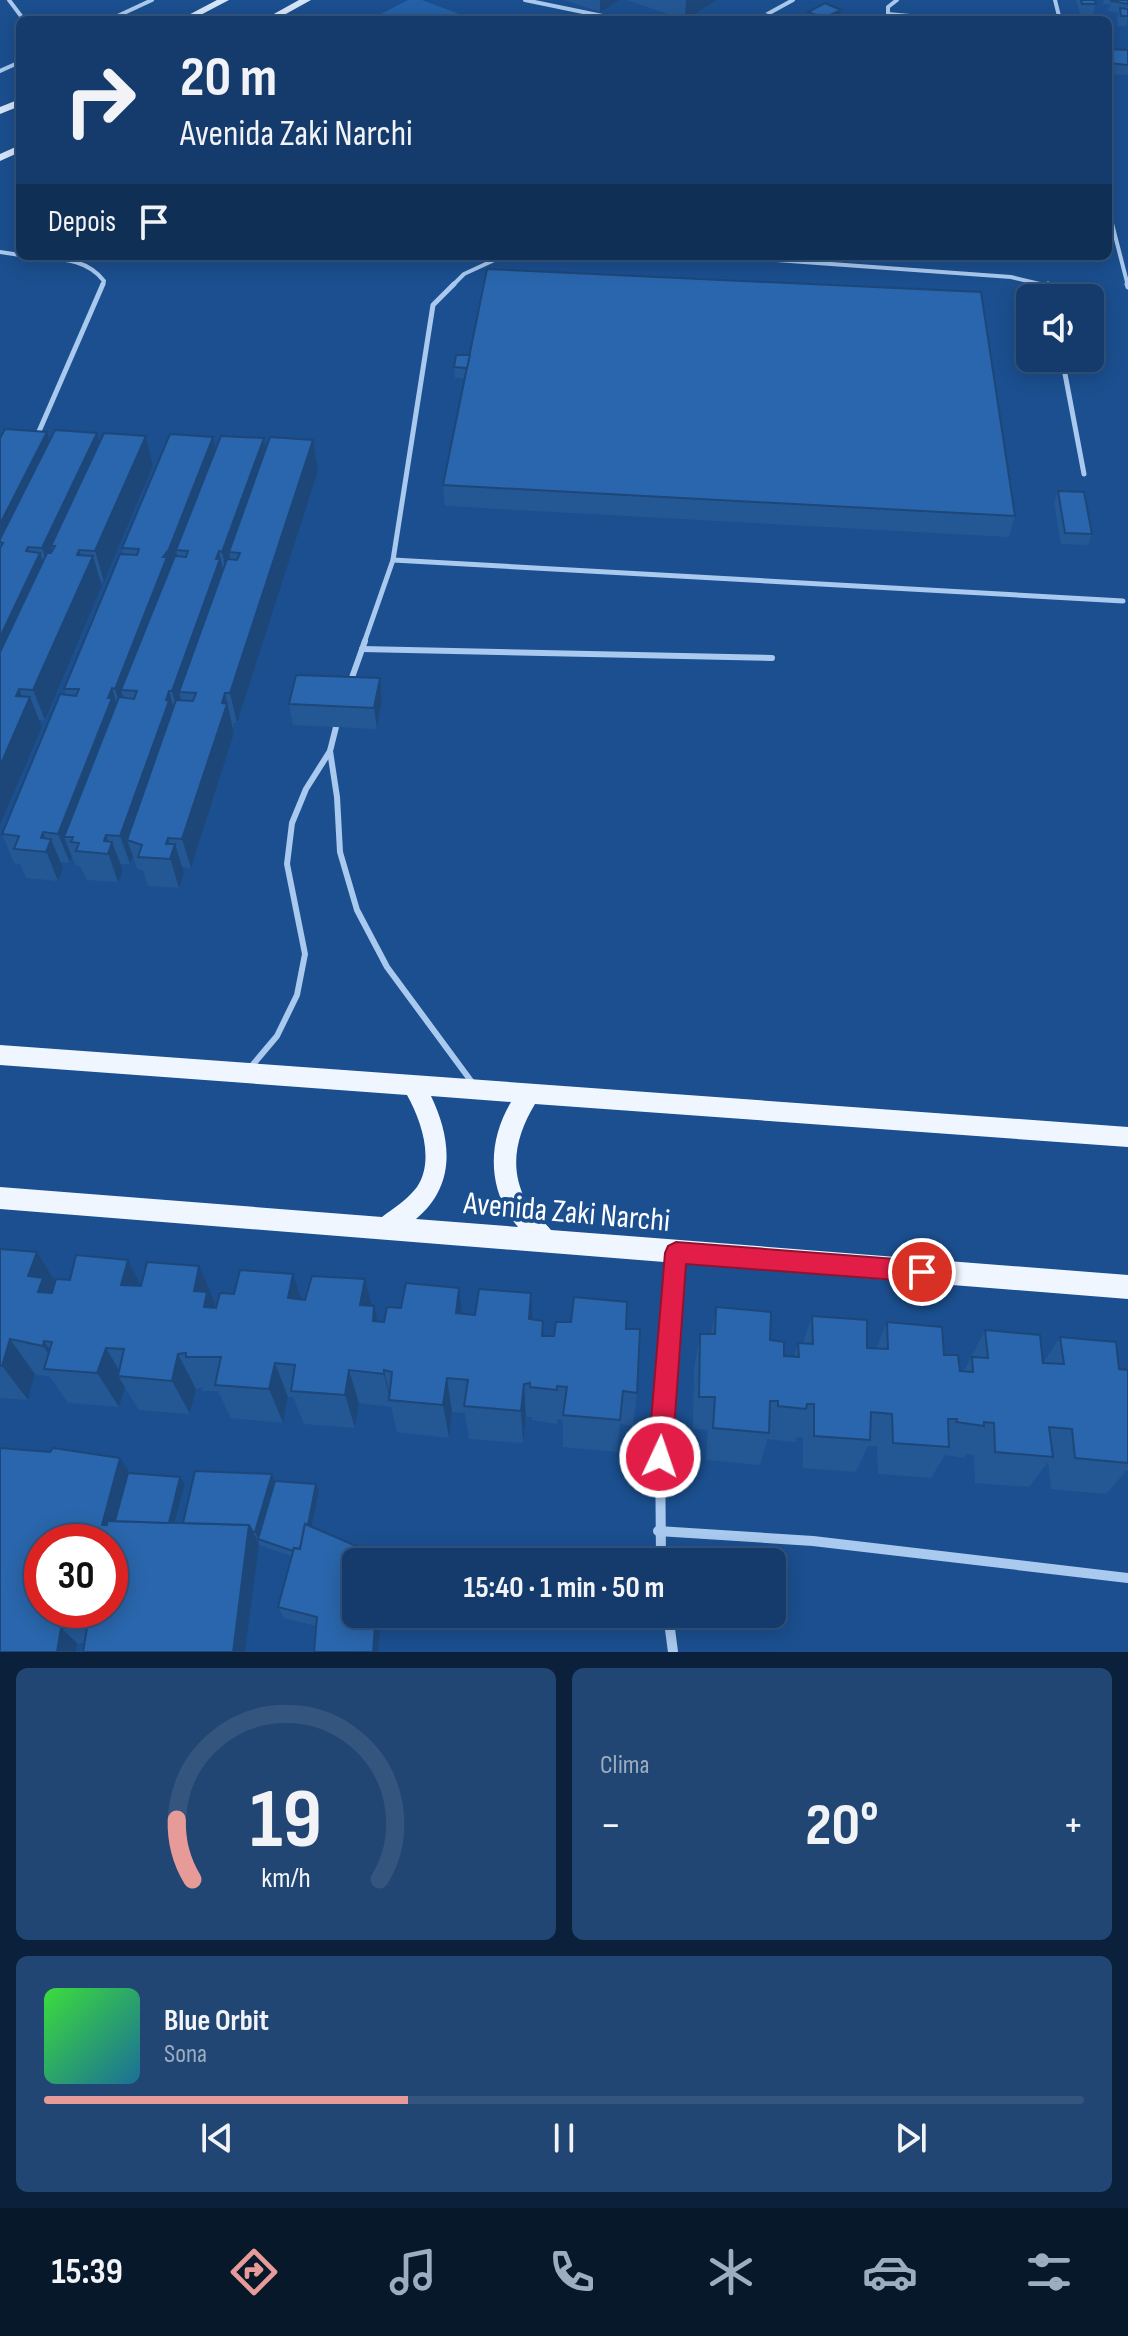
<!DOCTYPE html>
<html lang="pt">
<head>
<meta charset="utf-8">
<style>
  :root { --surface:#143b6b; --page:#214673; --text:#f1f3f6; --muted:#9dadc1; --line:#33557e; --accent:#e69b98 }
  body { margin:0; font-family:"Sofia Sans Condensed",sans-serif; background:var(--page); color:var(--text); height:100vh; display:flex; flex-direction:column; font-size:30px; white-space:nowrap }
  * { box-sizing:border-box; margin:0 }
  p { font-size:26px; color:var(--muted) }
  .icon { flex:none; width:44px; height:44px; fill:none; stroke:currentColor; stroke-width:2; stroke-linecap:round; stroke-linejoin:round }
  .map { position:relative; height:1652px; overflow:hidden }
  .details { display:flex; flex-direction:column; gap:16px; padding:16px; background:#0b203b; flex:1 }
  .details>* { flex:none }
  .banner { position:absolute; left:16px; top:16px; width:1096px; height:244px; border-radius:12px; box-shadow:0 4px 20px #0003,0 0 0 2px var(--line); background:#143b6b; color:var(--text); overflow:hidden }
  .fabs { position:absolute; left:1016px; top:284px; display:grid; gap:16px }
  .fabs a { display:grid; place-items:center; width:88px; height:88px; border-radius:12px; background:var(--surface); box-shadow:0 4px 20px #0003,0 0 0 2px var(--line); font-size:40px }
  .speed { position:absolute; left:24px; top:1524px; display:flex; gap:16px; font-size:40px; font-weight:700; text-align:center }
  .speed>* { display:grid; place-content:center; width:104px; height:104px; border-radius:50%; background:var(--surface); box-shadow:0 4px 20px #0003,0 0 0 2px var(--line); line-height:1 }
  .speed .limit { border:12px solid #d22; background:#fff; color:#111 }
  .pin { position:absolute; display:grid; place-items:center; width:68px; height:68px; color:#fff; margin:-34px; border:4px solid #fff; border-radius:50%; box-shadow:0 2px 8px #0007 }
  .me { position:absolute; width:88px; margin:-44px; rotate:3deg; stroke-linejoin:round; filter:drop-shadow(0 0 6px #0008) }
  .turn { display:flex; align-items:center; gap:28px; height:168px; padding:0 32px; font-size:36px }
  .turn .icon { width:104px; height:104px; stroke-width:2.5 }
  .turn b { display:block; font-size:56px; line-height:68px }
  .then { display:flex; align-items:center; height:76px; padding:0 32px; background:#0003; gap:16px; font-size:30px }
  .big { font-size:60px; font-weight:700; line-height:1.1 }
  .details .tile { flex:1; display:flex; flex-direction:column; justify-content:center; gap:12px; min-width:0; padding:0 28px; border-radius:12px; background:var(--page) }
  .details .dial { align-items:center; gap:0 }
  .dial svg { height:208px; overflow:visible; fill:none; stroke:var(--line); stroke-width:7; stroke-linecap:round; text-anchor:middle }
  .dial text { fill:var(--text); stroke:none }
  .song { display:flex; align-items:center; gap:24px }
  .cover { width:96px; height:96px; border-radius:12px; background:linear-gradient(135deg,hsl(120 70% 55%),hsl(200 70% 35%)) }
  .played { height:8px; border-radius:4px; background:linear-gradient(90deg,var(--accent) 35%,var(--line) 35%) }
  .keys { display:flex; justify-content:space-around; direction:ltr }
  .heat { display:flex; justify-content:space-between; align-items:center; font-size:44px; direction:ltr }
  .details .tiles { flex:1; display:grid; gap:16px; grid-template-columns:1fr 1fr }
  .tile:last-child { grid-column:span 2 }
  .trip { position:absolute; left:342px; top:1548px; width:444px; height:80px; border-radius:12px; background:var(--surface); box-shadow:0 4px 20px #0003,0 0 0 2px var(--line); font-weight:700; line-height:80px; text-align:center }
  .tabs { display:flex; height:128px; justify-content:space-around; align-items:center; background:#08182b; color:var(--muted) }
  .tabs .icon { width:56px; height:56px }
  .tabs .on { color:var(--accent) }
  .tabs b { font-size:36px; color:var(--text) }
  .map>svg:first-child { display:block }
  .green { fill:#2461a8 }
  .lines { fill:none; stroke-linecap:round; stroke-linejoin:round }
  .service-far2 { stroke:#a9c9ee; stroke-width:4 }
  .service-far1 { stroke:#a9c9ee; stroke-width:5 }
  .service { stroke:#a9c9ee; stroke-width:6 }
  .minor { stroke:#a9c9ee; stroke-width:10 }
  .secondary { fill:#d6e6fa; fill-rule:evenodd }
  .primary { fill:#f0f6ff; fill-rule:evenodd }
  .wall { fill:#245895 }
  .shaded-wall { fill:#1d4779 }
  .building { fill:#2a66ad; stroke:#1d4779; stroke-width:2; fill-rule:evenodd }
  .route { fill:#e11d48; stroke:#92132f; stroke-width:2 }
  .labels { text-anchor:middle; stroke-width:8; stroke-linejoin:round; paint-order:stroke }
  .near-street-label { font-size:32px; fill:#fff; stroke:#1b4f8f }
</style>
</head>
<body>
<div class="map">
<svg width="1128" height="1652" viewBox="0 0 1128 1652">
  <rect width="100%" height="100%" fill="#1b4f8f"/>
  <polygon class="green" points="408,0 422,0 475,20 369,20"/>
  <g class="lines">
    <g class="service-far2">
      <polyline points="9,0 24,20"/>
      <polyline points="525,0 622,20"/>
      <polyline points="897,0 888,7 888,14 953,20"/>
      <polyline points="1055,0 1060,20"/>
      <polyline points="109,20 152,0"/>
      <polyline points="723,20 762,17 793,0"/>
      <polyline points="0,71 20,62"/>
      <polyline points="1108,208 1128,286"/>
      <polyline points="0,252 20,255"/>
      <path d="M29,256C56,259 86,257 104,281L102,286"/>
      <polyline points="719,256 1011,277 1048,286"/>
      <polyline points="452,286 464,274 503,256"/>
    </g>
    <g class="service-far1">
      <polyline points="1048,284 1051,298"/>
      <polyline points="1127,284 1128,287"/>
      <polyline points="1062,358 1084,474"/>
      <polyline points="37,436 103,284"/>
      <polyline points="393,560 1123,601"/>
      <polyline points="364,643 393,560 433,305 454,284"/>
    </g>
    <g class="service">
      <polyline points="362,649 772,658"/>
      <polyline points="350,683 365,641"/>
      <polyline points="330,751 337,797 340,852 357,910 387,967 474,1085"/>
      <polyline points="250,1068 277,1036 297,995 305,954 287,864 292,823 306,789 330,751 336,727"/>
    </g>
    <g class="minor">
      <polyline points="658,1531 813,1541 1128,1578"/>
      <polyline points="661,1562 660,1433 676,1254"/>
      <polyline points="668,1614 673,1652"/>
    </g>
    <g class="secondary">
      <polygon points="217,0 229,0 191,20 179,20"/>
      <polygon points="299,0 311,0 275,20 263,20"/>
      <polygon points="20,99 20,106 0,114 0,107"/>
      <polygon points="20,145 20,152 0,161 0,154"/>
    </g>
    <path class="primary" d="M0,1045L1128,1127V1147L535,1104C517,1134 508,1167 526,1201C532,1211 543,1221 551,1230L1128,1275V1299L0,1209V1187L382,1217C394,1208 408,1199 417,1187C435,1160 421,1120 407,1095L0,1065ZM431,1096L511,1102C487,1142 487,1191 518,1227L416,1219C456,1186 452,1140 431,1096Z"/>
  </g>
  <g class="wall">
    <polygon points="564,0 620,0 600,12"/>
    <polygon points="627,0 717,0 685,20"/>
    <polygon points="1076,0 1095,0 1096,4 1093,14 1080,14"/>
    <polygon points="1104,0 1128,0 1127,26 1118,26 1117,18 1119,13 1108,11 1110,5 1103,4"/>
    <polygon points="808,12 839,20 808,20"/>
    <polygon points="1108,49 1128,50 1128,75 1108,74"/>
    <polygon points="456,355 1015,516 1009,537 445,506 443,485 465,378 455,378 454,367"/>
    <polygon points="97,433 99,442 146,436 153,466 104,582 101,581 102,586 45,720 39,720 42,727 0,825 0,436 0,437 50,441"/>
    <polygon points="264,438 266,449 318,471 237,723 233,723 234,733 191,868 182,867 184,873 179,888 148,886 143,870 137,869 133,856 130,864 120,864 123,871 118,882 87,880 80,866 76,866 72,857 70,863 60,862 63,868 58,881 26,878 20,864 14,863 2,834 66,695 64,689 124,555 122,548 216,450"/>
    <polygon points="1058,491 1092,534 1088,545 1061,544 1054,502"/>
    <polygon points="380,678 382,699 377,729 293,725 289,704"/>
    <polygon points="0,1249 37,1252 55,1281 141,1286 215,1303 214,1308 305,1300 365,1279 372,1306 374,1306 378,1322 384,1322 462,1314 532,1319 543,1336 554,1336 626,1329 637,1393 633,1426 620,1424 617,1452 563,1447 563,1420 558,1419 557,1424 532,1420 532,1417 526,1417 523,1443 469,1439 465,1413 452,1412 449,1438 397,1432 391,1407 359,1403 355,1428 304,1424 293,1397 288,1397 283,1423 231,1418 218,1391 203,1391 202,1388 196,1389 190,1414 139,1410 125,1388 119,1407 68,1403 50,1377 35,1374 28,1400 0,1398"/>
    <polygon points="716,1307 770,1340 784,1356 794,1357 798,1343 803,1343 812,1316 867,1348 876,1349 887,1322 944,1355 960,1371 964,1371 985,1330 1043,1363 1060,1337 1119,1369 1128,1370 1128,1471 1126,1471 1106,1494 1051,1489 1048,1462 1029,1487 975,1483 974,1455 966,1454 964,1458 945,1455 931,1478 878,1474 877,1446 868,1446 856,1472 803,1468 803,1437 797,1437 795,1442 768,1439 768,1437 760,1465 706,1460 708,1430 693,1429 694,1369 700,1334 711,1334"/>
    <polygon points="130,1473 185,1484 175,1523 183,1523 272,1474 275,1481 316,1484 319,1491 312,1527 361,1548 316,1626 284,1618 278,1607 292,1556 259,1545 85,1643 0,1652"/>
  </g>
  <g class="shaded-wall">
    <polygon points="600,0 620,0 600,12"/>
    <polygon points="686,0 717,0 685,20"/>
    <polygon points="841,10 839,20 824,20 824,18"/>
    <polygon points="47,432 56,462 3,543 0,542 0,524"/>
    <polygon points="97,433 105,464 55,546 51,546 58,567 52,578 42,548"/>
    <polygon points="146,436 153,466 104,582 95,551"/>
    <polygon points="213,437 220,467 176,550 181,570 121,690 128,710 124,719 115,689 163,557"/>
    <polygon points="264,438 269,469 229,552 233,571 229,582 222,552"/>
    <polygon points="313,440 318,471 237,723 230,693"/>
    <polygon points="28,547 34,565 40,553 51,583 0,692 0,637"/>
    <polygon points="79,550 86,571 93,556 102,586 45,720 33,690"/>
    <polygon points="219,551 227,590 179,692 184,710 180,721 172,691"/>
    <polygon points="380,678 382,699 377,729 374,708"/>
    <polygon points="112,688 121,718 73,837 64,837 72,857 70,863 58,834"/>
    <polygon points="19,689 26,707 30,697 42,727 0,825 0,766 16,696"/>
    <polygon points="169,691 177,721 127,840 133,856 130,864 120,836"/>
    <polygon points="225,693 234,733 191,868 182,839"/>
    <polygon points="43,832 48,845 51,839 63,868 58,881 41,838"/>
    <polygon points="106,835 110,846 112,842 123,871 118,882 104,841"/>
    <polygon points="168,838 172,852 175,844 184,873 179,888 166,844"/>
    <polygon points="37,1252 60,1289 62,1329 28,1276"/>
    <polygon points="128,1260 147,1297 121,1285"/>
    <polygon points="199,1266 215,1303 211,1323 194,1291"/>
    <polygon points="293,1274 305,1310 288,1298"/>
    <polygon points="365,1279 374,1314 374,1306 383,1342 360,1305"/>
    <polygon points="459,1288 463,1324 456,1313"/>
    <polygon points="531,1293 533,1330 529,1319"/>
    <polygon points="10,1339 35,1374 28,1400 2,1366"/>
    <polygon points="44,1341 64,1371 60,1370 43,1346"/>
    <polygon points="106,1348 123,1377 118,1376 125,1387 119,1407 97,1373"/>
    <polygon points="178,1354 196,1389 190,1414 172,1381"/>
    <polygon points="275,1363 288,1397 283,1423 269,1389"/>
    <polygon points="349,1370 359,1403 355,1428 345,1395"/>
    <polygon points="384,1370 391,1400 390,1400 384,1374"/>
    <polygon points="447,1378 452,1412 449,1438 443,1405"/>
    <polygon points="524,1384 526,1417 523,1443 521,1411"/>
    <polygon points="120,1458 133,1478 116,1532 102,1525"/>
    <polygon points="272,1474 278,1488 258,1539 255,1532"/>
    <polygon points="180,1477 185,1484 170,1540 166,1534"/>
    <polygon points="316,1484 319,1491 305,1561 302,1555"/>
    <polygon points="249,1525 259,1543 245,1652 233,1652"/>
    <polygon points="376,1614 381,1614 378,1652 373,1652"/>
    <polygon points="61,1628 77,1643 76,1652 57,1652"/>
  </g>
  <g class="building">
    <polygon points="1081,0 1095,0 1096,4 1082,4"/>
    <polygon points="1111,0 1128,0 1128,4 1111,1"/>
    <polygon points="825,3 841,10 824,18 808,12"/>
    <polygon points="1120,8 1128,9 1128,16 1121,16"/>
    <polygon points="765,14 781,20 753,20"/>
    <polygon points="1108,49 1128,50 1128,65 1108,63"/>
    <polygon points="487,269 981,292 1015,516 443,485"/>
    <polygon points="456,355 470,355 467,368 454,367"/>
    <polygon points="5,429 47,432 0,524 0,438"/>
    <polygon points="55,430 97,433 42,548 28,547 26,551 40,553 0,637 0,548 3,543 0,542 0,539"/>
    <polygon points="104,433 146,436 95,551 79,550 77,555 93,556 33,690 19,689 16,696 30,697 0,766 0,652 47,553 51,553 55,546 51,546"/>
    <polygon points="170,434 213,437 169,549 163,557 167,557 115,689 112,688 108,698 112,698 58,834 43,832 41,838 51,839 46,852 14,849 19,836 2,834 60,694 76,696 79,689 64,689 120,554 137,555 139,549 122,548"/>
    <polygon points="221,436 264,438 222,552 219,551 216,559 220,559 172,691 169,691 166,700 169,701 120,836 106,835 104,841 112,842 108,854 76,851 79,843 71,842 73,837 64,837 119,697 134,699 137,691 121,690 175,556 186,557 188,551 176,550"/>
    <polygon points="270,437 313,440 230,693 225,693 222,703 227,704 182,839 168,838 166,844 175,844 170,859 138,857 142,845 127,840 176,700 193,701 196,693 179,692 227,559 237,560 240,553 229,552"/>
    <polygon points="1058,491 1084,492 1092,534 1065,533"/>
    <polygon points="296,675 380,678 374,708 289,704"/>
    <polygon points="0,1249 37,1252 28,1276 43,1278 38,1292 52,1293 56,1279 70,1280 76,1255 128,1260 121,1285 141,1286 147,1262 199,1266 194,1291 207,1292 204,1307 216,1308 220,1293 234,1294 240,1270 293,1274 288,1298 305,1300 312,1276 365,1279 360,1305 374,1306 373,1321 384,1322 387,1307 401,1308 406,1283 459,1288 456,1313 475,1315 479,1289 531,1293 529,1319 543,1321 542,1336 554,1336 556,1322 571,1322 574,1297 627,1302 626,1329 640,1329 637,1393 623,1391 620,1420 563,1415 567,1387 557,1386 557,1390 530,1387 530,1383 524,1384 521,1411 464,1406 468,1380 447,1378 443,1405 389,1400 392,1372 384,1370 384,1374 349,1370 345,1395 291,1391 295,1365 275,1363 269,1389 215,1385 221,1357 186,1357 186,1353 178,1354 172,1381 118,1376 124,1349 106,1348 97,1373 44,1369 52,1342 44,1341 43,1346 10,1339 2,1366 0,1366"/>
    <polygon points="716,1307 771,1312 770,1340 784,1342 784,1356 799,1357 798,1343 813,1344 812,1316 867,1320 867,1348 888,1349 887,1322 942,1327 944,1355 958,1355 960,1371 973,1372 972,1357 988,1358 985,1330 1040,1335 1043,1363 1064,1364 1060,1337 1116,1342 1119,1369 1128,1370 1128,1463 1075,1458 1072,1429 1049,1427 1053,1457 995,1452 994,1423 984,1422 984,1426 956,1422 957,1419 948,1419 949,1447 893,1443 892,1414 871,1412 870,1440 814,1436 814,1404 807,1404 806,1409 778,1406 778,1401 770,1401 769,1433 713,1428 715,1397 699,1397 700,1334 715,1334"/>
    <path d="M0,1448L50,1452L53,1448L120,1458L102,1525H107V1521L249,1525L233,1652H83L87,1628H61L57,1652H0ZM42,1542H110V1610H42Z"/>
    <polygon points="195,1471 272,1474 255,1532 253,1532 249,1525 183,1523"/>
    <polygon points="128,1473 180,1477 169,1523 115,1521"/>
    <polygon points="275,1481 316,1484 308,1525 305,1524 300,1549 294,1548 293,1551 258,1539"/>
    <polygon points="305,1524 361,1548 359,1552 367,1557 365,1562 356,1562 356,1614 376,1614 373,1652 314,1652 317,1617 278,1607 294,1548 300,1549"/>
  </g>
  <polygon class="route" points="676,1242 922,1261 930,1264 933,1272 930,1279 922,1282 686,1264 672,1457 668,1466 660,1469 651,1466 648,1457 665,1253 668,1246"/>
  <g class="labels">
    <g class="near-street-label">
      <text transform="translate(567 1211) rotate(5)" y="11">Avenida Zaki Narchi</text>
    </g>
  </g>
</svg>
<div class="fabs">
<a><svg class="icon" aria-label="sound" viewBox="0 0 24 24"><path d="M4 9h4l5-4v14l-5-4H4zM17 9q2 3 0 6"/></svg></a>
</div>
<div class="speed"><div class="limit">30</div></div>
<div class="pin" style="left:922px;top:1272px;background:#d93025"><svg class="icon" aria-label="arrive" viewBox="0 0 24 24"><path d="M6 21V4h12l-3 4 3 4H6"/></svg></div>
<svg class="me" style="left:660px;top:1457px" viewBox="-20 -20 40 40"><circle r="17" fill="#e11d48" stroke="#fff" stroke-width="3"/><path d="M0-11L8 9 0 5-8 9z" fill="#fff"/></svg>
<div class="trip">15:40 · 1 min · 50 m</div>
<div class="banner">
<div class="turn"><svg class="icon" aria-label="right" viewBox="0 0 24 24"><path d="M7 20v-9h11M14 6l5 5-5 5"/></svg><div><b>20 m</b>Avenida Zaki Narchi</div></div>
<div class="then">Depois<svg class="icon" aria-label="arrive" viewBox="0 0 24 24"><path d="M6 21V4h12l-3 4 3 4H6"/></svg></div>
</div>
</div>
<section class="details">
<div class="tiles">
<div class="tile dial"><svg viewBox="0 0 100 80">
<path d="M14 69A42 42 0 1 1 86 69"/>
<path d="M14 69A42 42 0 0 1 8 46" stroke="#e69b98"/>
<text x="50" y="56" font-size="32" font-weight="700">19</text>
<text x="50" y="72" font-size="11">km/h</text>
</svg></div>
<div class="tile"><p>Clima</p>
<div class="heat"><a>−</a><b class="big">20°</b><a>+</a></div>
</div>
<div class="tile">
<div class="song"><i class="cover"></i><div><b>Blue Orbit</b><p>Sona</p></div></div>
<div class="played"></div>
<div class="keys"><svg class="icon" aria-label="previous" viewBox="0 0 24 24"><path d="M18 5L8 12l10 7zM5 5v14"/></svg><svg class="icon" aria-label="pause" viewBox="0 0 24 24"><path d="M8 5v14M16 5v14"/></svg><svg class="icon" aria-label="next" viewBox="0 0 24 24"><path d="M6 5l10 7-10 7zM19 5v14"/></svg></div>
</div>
</div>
</section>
<nav class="tabs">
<b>15:39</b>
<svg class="icon on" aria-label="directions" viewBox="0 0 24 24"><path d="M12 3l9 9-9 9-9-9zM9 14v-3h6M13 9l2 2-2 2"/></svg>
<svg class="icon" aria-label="music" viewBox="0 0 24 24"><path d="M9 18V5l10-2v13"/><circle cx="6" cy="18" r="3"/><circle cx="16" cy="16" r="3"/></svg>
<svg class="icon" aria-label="phone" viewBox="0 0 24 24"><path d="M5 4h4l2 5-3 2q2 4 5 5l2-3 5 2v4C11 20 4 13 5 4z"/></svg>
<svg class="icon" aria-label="climate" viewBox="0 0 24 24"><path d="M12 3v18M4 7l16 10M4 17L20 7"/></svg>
<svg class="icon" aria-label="car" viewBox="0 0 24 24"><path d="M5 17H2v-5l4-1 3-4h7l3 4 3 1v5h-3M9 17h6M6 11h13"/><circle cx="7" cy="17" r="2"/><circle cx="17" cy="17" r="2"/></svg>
<svg class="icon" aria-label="filters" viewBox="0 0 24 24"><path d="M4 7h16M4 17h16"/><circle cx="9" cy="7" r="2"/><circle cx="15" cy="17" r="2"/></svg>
</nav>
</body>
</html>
